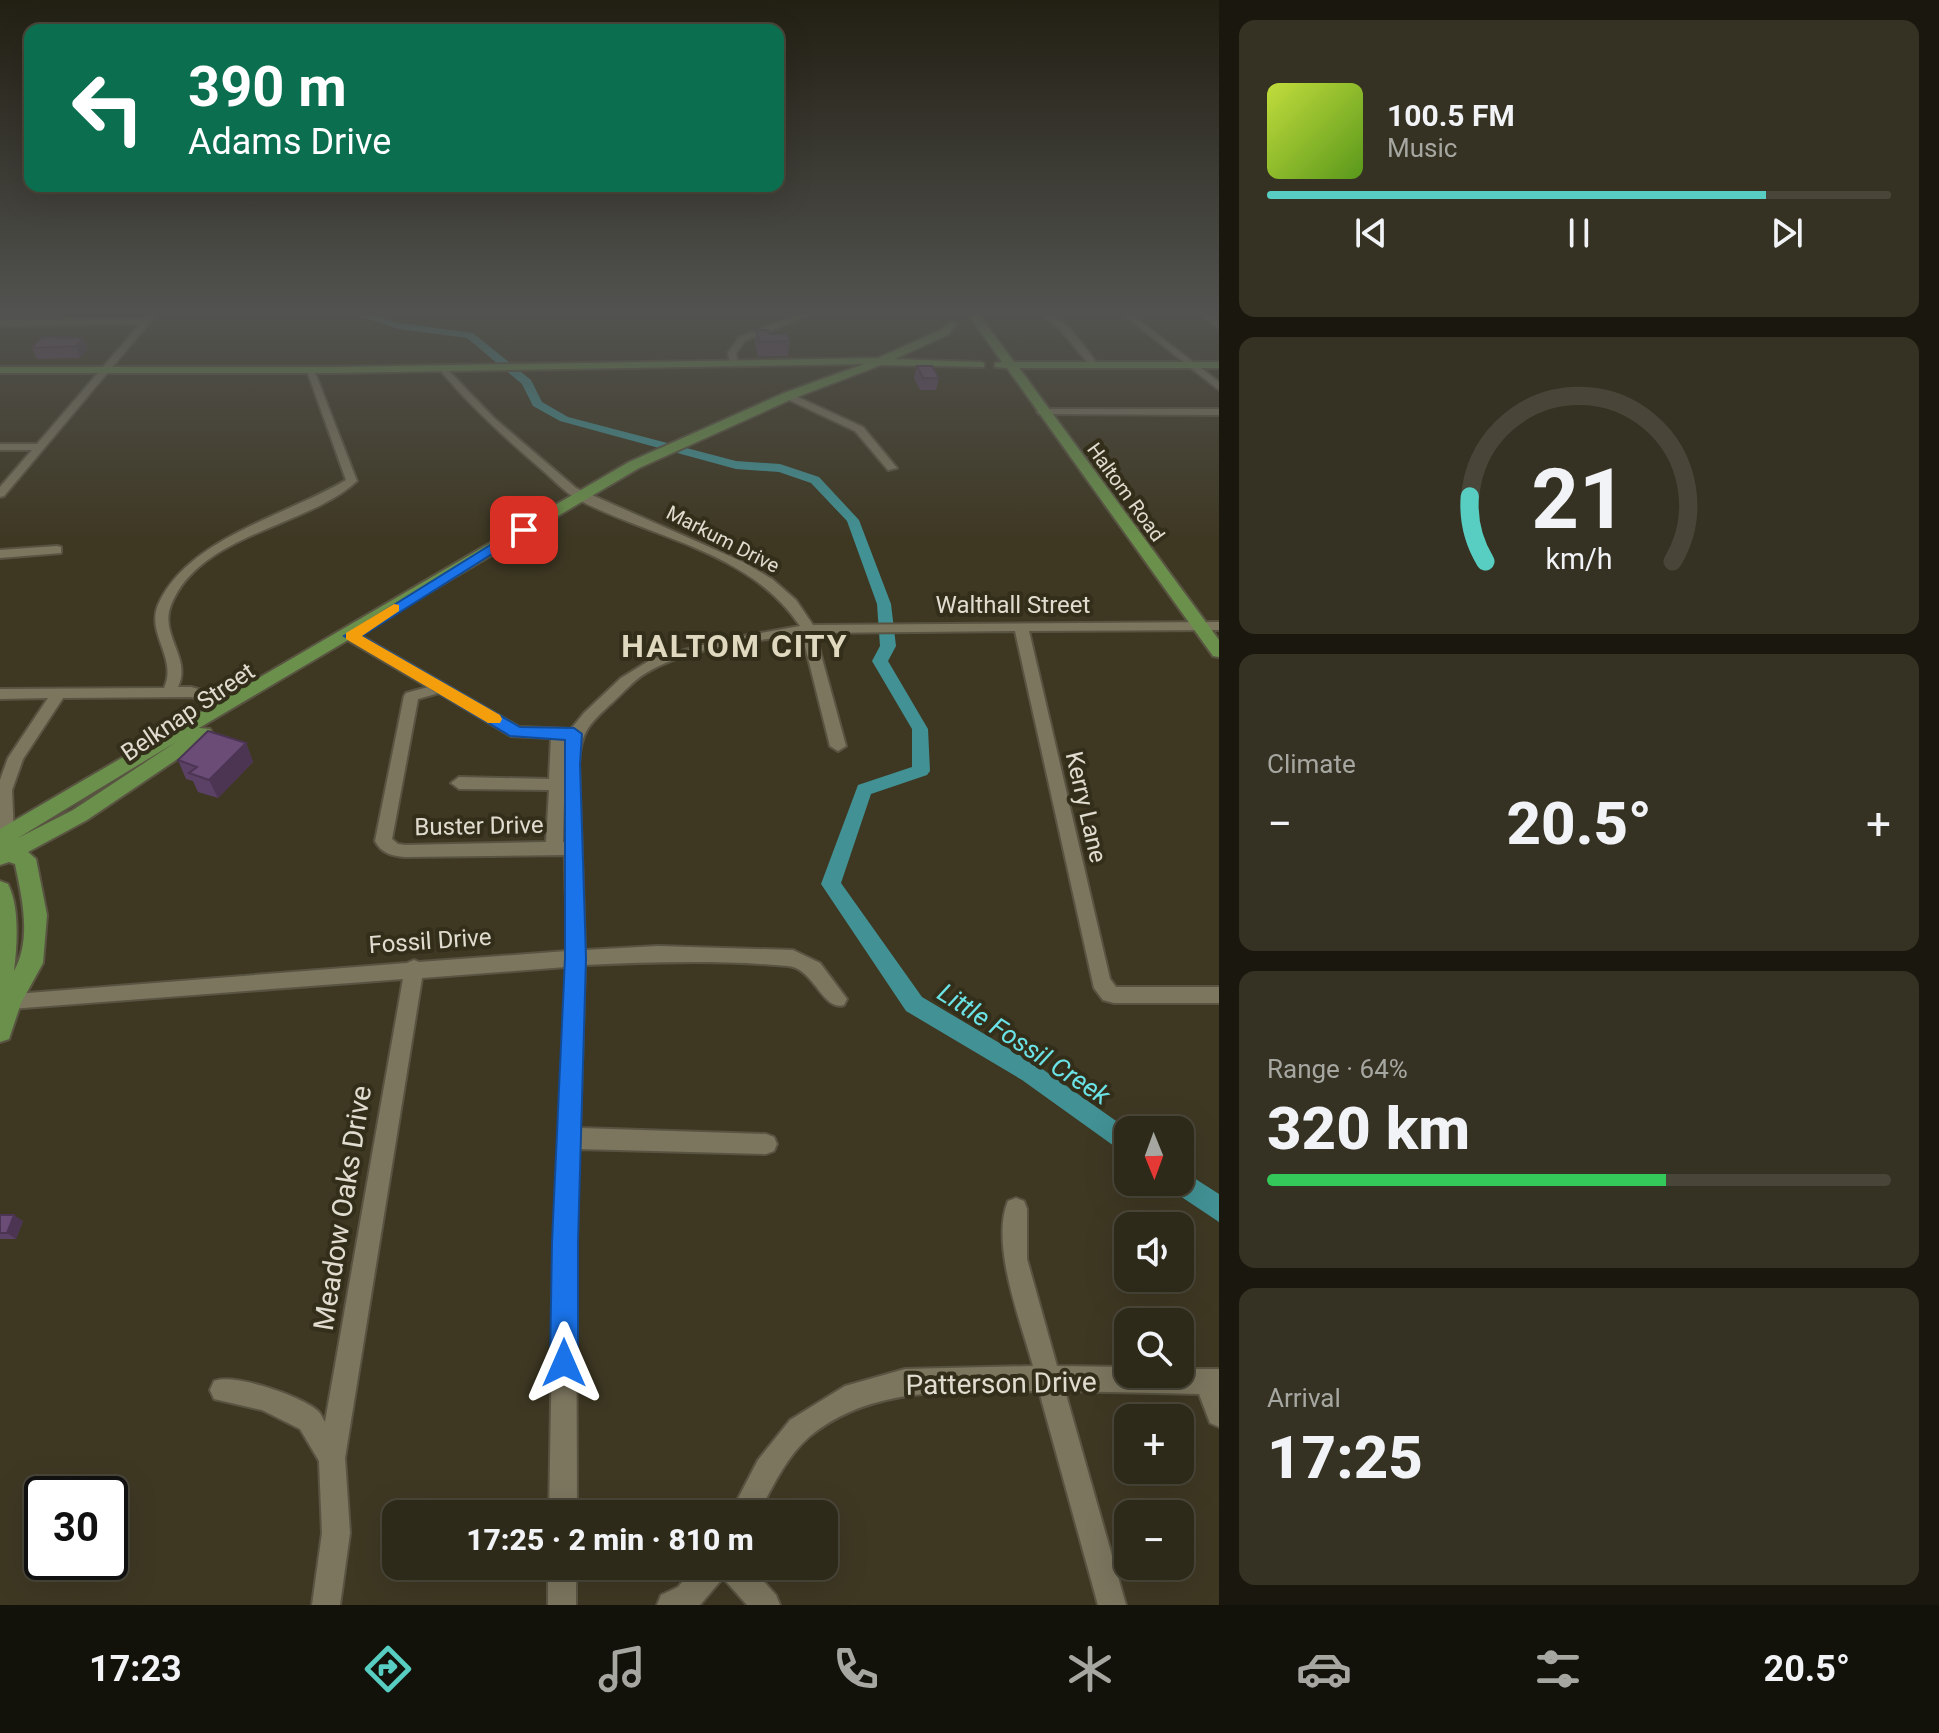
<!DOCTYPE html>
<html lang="en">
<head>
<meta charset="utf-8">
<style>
  :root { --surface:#2e2a1a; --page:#363223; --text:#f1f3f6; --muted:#a7a7a2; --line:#494639; --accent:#57cec1 }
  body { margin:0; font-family:Roboto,sans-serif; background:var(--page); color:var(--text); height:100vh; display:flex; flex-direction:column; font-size:30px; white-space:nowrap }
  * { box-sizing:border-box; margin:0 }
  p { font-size:26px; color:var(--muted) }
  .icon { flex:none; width:44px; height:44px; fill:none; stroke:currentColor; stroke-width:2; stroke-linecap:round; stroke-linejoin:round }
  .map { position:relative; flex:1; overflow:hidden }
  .details { display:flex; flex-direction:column; gap:20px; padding:20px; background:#19170e; width:720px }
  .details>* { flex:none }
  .guide { position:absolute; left:24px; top:24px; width:760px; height:168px; border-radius:16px; box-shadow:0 8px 32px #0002,0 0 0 2px var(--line); background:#0b6e4f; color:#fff; overflow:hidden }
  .needle { width:52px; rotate:179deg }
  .buttons { position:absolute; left:1114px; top:1116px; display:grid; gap:16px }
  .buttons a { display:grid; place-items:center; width:80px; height:80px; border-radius:16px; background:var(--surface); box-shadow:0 8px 32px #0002,0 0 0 2px var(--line); font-size:40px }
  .speed { position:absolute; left:24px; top:1476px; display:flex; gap:16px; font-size:40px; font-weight:700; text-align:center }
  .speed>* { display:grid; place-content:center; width:104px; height:104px; border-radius:50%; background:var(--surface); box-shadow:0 8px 32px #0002,0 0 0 2px var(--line); line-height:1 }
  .speed .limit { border:4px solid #111; border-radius:12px; background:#fff; color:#111 }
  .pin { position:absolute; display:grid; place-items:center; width:68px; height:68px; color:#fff; margin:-34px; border-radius:16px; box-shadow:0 4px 12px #0006 }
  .me { position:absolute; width:88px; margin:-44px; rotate:0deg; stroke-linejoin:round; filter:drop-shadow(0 0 6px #0008) }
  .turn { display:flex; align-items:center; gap:28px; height:168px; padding:0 32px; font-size:36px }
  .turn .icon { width:104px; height:104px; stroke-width:2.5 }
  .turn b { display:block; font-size:56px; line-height:68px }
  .big { font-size:60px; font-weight:800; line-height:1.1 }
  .details .widget { flex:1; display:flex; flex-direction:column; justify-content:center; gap:12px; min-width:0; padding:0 28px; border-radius:16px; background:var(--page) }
  .details .dial { align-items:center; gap:0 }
  .dial svg { height:208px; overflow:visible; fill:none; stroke:var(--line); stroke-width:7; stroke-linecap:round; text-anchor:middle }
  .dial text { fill:var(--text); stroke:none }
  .song { display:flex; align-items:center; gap:24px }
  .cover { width:96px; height:96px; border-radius:12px; background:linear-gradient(135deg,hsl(70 70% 55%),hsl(90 70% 35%)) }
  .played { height:8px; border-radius:4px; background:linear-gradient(90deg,var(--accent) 80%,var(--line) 80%) }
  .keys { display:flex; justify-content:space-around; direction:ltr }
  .heat { display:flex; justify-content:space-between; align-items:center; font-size:44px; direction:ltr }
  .charge { height:12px; border-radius:6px; background:linear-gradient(90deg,#34c759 64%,var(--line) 0) }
  .trip { position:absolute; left:382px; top:1500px; width:456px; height:80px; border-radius:16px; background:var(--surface); box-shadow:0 8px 32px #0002,0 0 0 2px var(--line); font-weight:800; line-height:80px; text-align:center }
  .tabs { display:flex; height:128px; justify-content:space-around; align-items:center; background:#12110a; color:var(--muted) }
  .tabs .icon { width:56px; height:56px }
  .tabs .active { color:var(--accent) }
  .tabs b { font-size:36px; color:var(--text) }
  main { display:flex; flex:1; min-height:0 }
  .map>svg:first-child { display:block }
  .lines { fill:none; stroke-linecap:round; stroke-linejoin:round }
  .river { fill:#429194; fill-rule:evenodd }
  .minor-casing { stroke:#595442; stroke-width:4 }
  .major-casing { stroke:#595442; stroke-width:4 }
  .minor { fill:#7c765f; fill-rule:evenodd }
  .major { fill:#6a904c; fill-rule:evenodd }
  .wall { fill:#5c4166 }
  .shaded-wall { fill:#4b3553 }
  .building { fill:#6b4c77; stroke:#4b3553; stroke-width:2 }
  .route { fill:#1a73e8; stroke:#114b97; stroke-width:2 }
  .slow { fill:#f59e0b }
  .labels { text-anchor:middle; stroke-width:8; stroke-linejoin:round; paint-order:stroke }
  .far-street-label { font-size:20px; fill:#e0ddd0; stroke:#332e1a }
  .street-label { font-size:24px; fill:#e0ddd0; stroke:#332e1a }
  .water-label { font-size:26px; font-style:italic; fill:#6be3e6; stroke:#332e1a }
  .near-street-label { font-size:28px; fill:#e0ddd0; stroke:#332e1a }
  .district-label { font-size:32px; font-weight:bold; letter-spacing:2px; fill:#e0d9c0; stroke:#332e1a }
</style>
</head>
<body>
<main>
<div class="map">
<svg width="1219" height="1605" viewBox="0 0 1219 1605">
  <rect width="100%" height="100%" fill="#3e3823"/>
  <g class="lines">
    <g class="river">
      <polygon points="355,315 369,315 400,323 473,333 531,380 542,402 568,417 736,461 780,464 819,477 859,520 891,604 896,646 888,661 928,729 930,771 927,775 871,794 841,883 922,997 1038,1066 1129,1130 1128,1156 1022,1080 906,1011 821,884 858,785 912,767 912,729 872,661 880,646 877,604 847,521 811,483 779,472 736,469 560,421 533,406 522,384 467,338 399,329"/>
      <polygon points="1180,1169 1219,1194 1219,1222 1171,1190 1168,1182 1180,1182"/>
    </g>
    <g class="minor-casing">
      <g id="minor">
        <polygon points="148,315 156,315 4,496 0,497 0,487 32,450 0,450 0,444 37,444 140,324 0,326 0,320 145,319"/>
        <polygon points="799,315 809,315 745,341 736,353 738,364 730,366 728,353 739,337"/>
        <path d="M1040,315C1065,313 1083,346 1097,363V367H1091L1059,328Z"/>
        <polygon points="1124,315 1132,315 1219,382 1219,390"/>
        <polygon points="1201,315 1210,315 1219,322 1219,329"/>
        <path d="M443,365L494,418L576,488L743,562L772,579L796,600L813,625L1219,622V630L1029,631L1110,979L1116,987H1219V1003H1114L1103,1000L1094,988L1015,631L815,633L846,746L838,751L830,746L802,634C752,642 691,646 646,673C634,680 624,692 613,702C590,723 580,732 579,764L585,950L658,946L793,950L820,963L847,999L844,1005C823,1012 814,968 788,966C721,960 652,962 585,965L580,1128L766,1134L774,1137L777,1144L774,1151L766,1154L579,1149L576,1242L577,1514H549L554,1242L566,967L422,978L345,1458L350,1533L340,1605H312L322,1533L319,1461L300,1429L262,1410L214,1399L210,1390L214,1381C234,1373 302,1396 318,1411C321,1414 323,1419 325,1422L403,979L10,1009L3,1007L0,1001L3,995L407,963L414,960L419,962L567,951L565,855L405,857C392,856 381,853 375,841L404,696L406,693L428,687L346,639V633H356L519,727L571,729L584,713L621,678L652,659L721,640L800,626C749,550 653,539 577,499C563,491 552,478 540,468C504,437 470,406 440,370L438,368ZM439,693L511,736L551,738L549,779L459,777L451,783L459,789L549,790L546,842L405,845L398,844L392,839L418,699ZM564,803L565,842H563Z"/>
        <path d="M306,368L314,370L357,481C306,528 200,533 171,605C159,635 192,658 178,687H191L234,699L236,702L234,705L229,707L191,697L63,698L23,759L12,790L14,836L12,840H0V780L8,758L48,698L0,699V689L164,688C178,658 146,634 158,605C187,538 288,515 346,480Z"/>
        <polygon points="785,394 791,394 863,427 897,468 888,470 855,431 785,398"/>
        <polygon points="1042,409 1219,409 1219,415 1039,414 1037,412"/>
        <polygon points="57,546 61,547 61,553 0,558 0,550"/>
        <path d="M1016,1198L1024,1201L1027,1209V1259L1057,1366L1128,1367V1374H1180V1369H1219V1427L1210,1423L1199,1394L1065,1391L1126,1605H1098L1039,1391C960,1393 874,1383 809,1437C786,1457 772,1488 758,1514H730L758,1460L790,1420L845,1386L905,1369L1033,1366C1021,1322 990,1244 1008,1201Z"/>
        <rect x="548" y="1566" width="28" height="39"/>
        <polygon points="696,1566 750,1566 776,1595 780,1605 747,1605 723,1578 700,1605 657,1605 661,1595 678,1587"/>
      </g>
    </g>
    <g class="major-casing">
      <g id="major">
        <polygon points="969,315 979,315 1014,362 1219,362 1219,368 1019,368 1219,640 1219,657 1213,656 1007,368 995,367 995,363 1002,362"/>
        <path d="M952,321L957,324L949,334L895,359L980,362L984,363V367L881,365L792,399L639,468L199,728L210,729L212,733L210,737L87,820L28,852L36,859L47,915L43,963L21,1003L9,1039L0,1042V881L8,884C20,908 17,945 14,971C32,939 22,898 15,864L9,862L0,865V829L629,462L784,393L864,364L335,373H0V367H335L878,358L941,330ZM176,742L73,810L18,838Z"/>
      </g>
    </g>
    <use href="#minor" class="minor"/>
    <use href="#major" class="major"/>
  </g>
  <g class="wall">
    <polygon points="756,330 790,341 788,356 758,357 755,345"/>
    <polygon points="42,337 88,349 80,358 37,359 32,348"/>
    <polygon points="917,366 939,378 936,390 920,390 914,378"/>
    <polygon points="246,743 253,762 218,798 198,792 193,781 186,779 178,760"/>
    <polygon points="0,1215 23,1221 16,1239 0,1239"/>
  </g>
  <g class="shaded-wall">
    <polygon points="83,338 88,349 80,358 76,346"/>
    <polygon points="246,743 253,762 218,798 209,780"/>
    <polygon points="14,1215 23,1221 16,1239 7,1233"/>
  </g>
  <g class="building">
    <polygon points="756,330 768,330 769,334 787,334 790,341 760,342"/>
    <polygon points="42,337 83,338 76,346 32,348"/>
    <polygon points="917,366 932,366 939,378 923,378"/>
    <polygon points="208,731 246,743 209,780 189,773 197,767 178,760"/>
    <polygon points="0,1215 14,1215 7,1233 0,1233"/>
  </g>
  <linearGradient id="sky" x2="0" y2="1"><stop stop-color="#221f13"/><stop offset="0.58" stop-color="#525350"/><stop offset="1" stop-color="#525350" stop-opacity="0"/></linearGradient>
  <rect width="1219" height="539" fill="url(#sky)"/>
  <polygon class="route" points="519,527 530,530 362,636 520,727 574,728 582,734 580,764 586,958 578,1242 578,1363 574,1373 564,1377 554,1373 550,1363 552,1242 565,958 565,740 510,736 344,636"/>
  <polygon class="slow" points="394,604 399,605 399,611 362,636 500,715 502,719 500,723 488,723 346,639 346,633"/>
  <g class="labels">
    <g class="far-street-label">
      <text transform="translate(1126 492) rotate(54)" y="7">Haltom Road</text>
      <text transform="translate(723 539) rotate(27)" y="7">Markum Drive</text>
    </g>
    <g class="street-label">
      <text x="1013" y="613">Walthall Street</text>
      <text transform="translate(188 712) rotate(-34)" y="8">Belknap Street</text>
      <text transform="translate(1086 807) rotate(77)" y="8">Kerry Lane</text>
      <text transform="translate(479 826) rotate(-1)" y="8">Buster Drive</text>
      <text transform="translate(430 941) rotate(-4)" y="8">Fossil Drive</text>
    </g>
    <g class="water-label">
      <text transform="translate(1024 1044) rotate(33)" y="9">Little Fossil Creek</text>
    </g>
    <g class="near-street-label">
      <text transform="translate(342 1208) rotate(-81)" y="10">Meadow Oaks Drive</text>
      <text transform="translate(1001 1383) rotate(-1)" y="10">Patterson Drive</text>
    </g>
    <g class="district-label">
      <text x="735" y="657">HALTOM CITY</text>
    </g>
  </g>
</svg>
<div class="buttons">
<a><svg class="needle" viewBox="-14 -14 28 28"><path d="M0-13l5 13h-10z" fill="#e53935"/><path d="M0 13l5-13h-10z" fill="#a7a7a2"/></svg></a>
<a><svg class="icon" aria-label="sound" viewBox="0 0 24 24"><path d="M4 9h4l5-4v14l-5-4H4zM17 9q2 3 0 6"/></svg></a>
<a><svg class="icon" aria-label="search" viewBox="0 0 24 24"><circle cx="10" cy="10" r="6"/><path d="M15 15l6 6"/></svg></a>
<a>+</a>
<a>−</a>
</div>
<div class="speed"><div class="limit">30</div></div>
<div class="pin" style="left:524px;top:530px;background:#d93025"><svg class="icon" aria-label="arrive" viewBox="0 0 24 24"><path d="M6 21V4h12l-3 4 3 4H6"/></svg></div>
<svg class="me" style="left:564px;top:1363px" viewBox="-20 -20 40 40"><path d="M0-17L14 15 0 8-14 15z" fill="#1a73e8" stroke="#fff" stroke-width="4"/></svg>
<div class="trip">17:25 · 2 min · 810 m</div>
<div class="guide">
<div class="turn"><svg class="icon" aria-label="left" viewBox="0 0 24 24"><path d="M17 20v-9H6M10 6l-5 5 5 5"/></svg><div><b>390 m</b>Adams Drive</div></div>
</div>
</div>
<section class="details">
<div class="widget">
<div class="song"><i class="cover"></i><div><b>100.5 FM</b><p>Music</p></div></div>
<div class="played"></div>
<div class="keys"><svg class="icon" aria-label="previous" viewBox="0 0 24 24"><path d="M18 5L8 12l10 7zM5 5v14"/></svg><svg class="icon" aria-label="pause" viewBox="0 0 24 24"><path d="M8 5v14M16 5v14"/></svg><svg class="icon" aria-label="next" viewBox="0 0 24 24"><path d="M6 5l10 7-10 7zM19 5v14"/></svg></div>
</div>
<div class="widget dial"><svg viewBox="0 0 100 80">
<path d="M14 69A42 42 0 1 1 86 69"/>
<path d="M14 69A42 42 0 0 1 8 44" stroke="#57cec1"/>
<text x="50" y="56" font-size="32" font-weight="700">21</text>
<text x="50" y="72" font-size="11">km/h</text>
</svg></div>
<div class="widget"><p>Climate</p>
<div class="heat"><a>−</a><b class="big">20.5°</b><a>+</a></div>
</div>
<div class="widget"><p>Range · 64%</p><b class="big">320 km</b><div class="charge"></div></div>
<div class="widget"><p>Arrival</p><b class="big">17:25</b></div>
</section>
</main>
<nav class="tabs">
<b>17:23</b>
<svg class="icon active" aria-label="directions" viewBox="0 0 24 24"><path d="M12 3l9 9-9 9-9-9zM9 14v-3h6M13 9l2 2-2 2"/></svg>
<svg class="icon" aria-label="music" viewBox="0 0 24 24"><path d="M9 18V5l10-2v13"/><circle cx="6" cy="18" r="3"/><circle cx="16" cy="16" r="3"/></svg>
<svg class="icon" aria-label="phone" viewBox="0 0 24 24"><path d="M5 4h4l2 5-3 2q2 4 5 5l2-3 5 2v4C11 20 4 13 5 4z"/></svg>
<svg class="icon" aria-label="climate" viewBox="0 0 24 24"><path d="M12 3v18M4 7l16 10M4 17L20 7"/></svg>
<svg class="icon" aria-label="car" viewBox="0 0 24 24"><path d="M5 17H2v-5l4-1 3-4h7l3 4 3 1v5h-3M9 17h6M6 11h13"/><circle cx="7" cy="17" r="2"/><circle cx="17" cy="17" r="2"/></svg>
<svg class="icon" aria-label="filters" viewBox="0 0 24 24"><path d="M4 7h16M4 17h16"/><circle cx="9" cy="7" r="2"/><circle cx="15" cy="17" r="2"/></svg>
<b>20.5°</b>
</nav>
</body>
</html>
